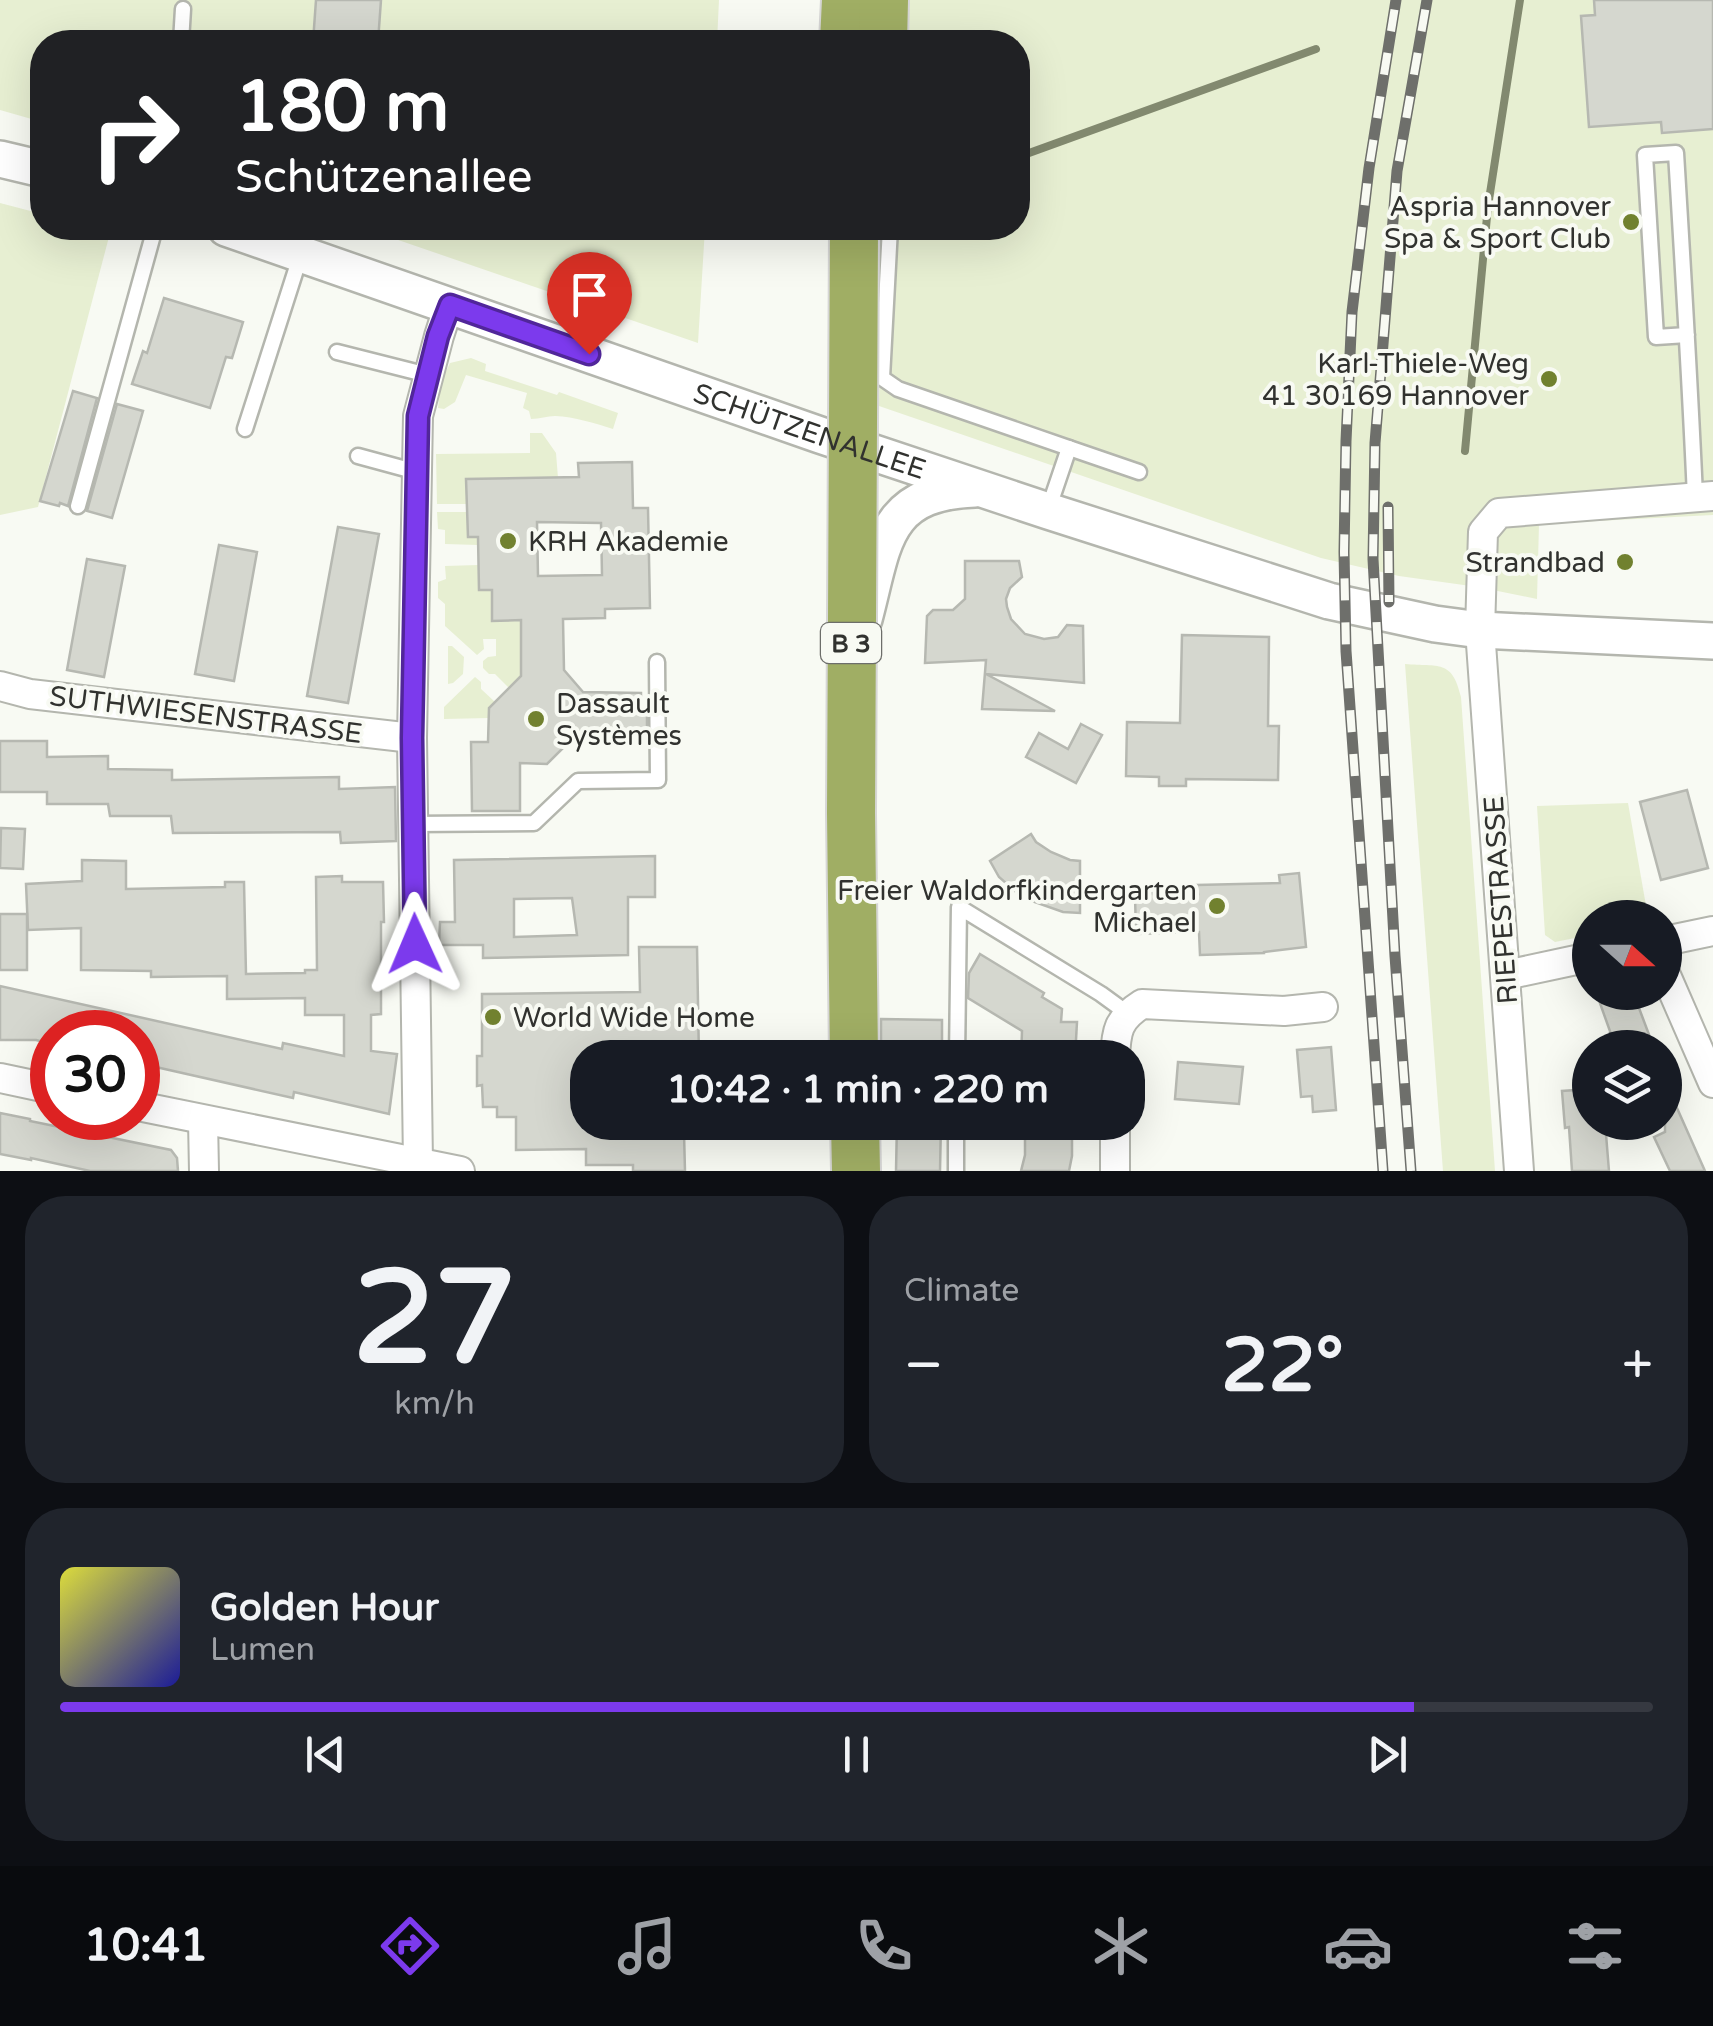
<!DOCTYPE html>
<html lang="en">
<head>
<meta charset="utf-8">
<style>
  :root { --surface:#171b24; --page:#20242c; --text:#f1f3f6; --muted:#9ea1a6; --line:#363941; --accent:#7c3aed }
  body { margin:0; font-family:"Varela Round",sans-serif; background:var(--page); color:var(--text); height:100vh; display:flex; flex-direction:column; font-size:38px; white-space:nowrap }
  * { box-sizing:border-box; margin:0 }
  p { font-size:32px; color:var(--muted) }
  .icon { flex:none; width:55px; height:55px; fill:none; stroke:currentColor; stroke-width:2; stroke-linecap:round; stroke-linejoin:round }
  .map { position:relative; height:1171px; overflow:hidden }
  .drawer { display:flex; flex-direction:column; gap:25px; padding:25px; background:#0d0f14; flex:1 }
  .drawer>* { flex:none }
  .guide { position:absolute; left:30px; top:30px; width:1000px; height:210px; border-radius:40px; box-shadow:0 10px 40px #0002; background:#202124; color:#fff; overflow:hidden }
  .needle { width:65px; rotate:111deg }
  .controls { position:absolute; left:1572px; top:900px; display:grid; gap:20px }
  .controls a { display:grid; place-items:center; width:110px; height:110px; border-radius:50%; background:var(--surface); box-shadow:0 10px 40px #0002; font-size:50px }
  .speed { position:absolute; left:30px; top:1010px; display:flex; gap:20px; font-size:50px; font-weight:700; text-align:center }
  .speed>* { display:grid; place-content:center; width:130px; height:130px; border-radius:50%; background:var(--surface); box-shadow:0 10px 40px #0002; line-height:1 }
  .speed .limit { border:15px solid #d22; background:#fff; color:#111 }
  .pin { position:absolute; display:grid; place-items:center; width:85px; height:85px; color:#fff; margin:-102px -42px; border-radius:50% 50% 50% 0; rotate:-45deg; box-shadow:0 0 10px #0007 }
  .pin .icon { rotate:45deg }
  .me { position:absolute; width:110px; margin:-55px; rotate:359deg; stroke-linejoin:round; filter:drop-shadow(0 0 8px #0008) }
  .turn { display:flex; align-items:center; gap:35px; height:210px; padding:0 40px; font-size:45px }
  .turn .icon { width:130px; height:130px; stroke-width:2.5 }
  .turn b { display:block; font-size:70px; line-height:85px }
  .big { font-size:75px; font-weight:700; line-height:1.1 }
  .drawer .tile { flex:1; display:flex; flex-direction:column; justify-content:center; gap:15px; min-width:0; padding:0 35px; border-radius:40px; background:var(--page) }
  .drawer .dial { align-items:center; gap:0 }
  .dial b { font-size:130px; line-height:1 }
  .song { display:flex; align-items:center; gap:30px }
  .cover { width:120px; height:120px; border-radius:15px; background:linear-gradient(135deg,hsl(60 70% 55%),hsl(240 70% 35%)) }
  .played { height:10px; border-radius:5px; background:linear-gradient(90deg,var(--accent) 85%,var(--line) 85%) }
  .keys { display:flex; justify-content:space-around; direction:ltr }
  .heat { display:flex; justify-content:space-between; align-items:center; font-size:55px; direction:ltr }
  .drawer .tiles { flex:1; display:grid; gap:25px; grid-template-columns:1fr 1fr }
  .tile:last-child { grid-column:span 2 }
  .trip { position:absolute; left:570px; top:1040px; width:575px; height:100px; border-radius:40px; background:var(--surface); box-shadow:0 10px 40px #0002; font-weight:700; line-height:100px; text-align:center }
  .tabs { display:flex; height:160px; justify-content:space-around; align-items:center; background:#090b0e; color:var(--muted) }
  .tabs .icon { width:70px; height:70px }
  .tabs .selected { color:var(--accent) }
  .tabs b { font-size:45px; color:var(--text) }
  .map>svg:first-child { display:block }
  .green { fill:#e7efd2 }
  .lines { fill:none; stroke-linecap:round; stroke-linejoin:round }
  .stream { stroke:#82896f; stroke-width:8 }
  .building { fill:#d5d7cf; stroke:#b6b8b1; stroke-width:2.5; fill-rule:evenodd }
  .service-casing { stroke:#b4b6ae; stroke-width:19 }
  .minor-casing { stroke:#b4b6ae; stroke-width:32 }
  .tertiary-casing { stroke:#b4b6ae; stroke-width:40 }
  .trunk-casing { stroke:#d6d6d5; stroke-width:52 }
  .service { stroke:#fff; stroke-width:14 }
  .minor { stroke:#fff; stroke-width:28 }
  .tertiary { stroke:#fff; stroke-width:35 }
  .trunk { stroke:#a0ae64; stroke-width:48 }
  .rail-casing { stroke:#6e6f6b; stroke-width:11 }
  .rail { stroke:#f8faf3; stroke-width:8; stroke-dasharray:22; stroke-linecap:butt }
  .trunk-bridge-casing { stroke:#d6d6d5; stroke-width:52; stroke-linecap:butt }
  .trunk-bridge { stroke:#a0ae64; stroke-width:48 }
  .route-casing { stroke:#51269a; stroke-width:25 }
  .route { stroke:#7c3aed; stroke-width:18 }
  .poi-dot { fill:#71812f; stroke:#f8faf3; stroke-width:4 }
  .labels { text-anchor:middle; stroke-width:8; stroke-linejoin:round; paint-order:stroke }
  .shield { fill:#f8faf3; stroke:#6d6e6a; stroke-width:2.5 }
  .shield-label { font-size:25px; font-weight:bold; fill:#31322f }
  .poi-label { font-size:28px; fill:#31322f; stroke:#f8faf3; text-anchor:end }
  .street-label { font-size:28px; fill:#31322f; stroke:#f8faf3 }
</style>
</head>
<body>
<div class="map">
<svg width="1713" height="1171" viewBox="0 0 1713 1171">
  <rect width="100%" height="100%" fill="#f8faf3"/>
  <g class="green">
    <polygon points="0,0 719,0 717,42 42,42 42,122 0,110"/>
    <polygon points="904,0 1713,0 1713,515 1539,524 1537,599 1478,587 1399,576 1321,558 879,406 880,312 887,228 1018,228 1018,42 901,42"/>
    <polygon points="0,203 42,214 42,228 89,228 110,233 38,507 0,515"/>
    <polygon points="362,228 705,228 698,343 372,231"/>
    <path d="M471,358L486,364L485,371L557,395L559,392L618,413L613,429C594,423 575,417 555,416C547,416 540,419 531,419L529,411L523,408L527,393L466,375L455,402L444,409L438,408L441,382L450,363Z"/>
    <polygon points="530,433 542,433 556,453 558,478 467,479 468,504 437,504 436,454 530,453"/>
    <polygon points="437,512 468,512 477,537 478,545 445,544 445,530 438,529"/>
    <polygon points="478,565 479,590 492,590 493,620 521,620 521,676 509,688 495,674 489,674 483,668 483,661 488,657 496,656 496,639 483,639 484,649 477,655 445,626 445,604 438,598 438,582 446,579 445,566"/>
    <polygon points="448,646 452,646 464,657 463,674 453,683 448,684"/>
    <path d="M1405,664C1439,667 1452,659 1461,697L1495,1171H1443Z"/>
    <polygon points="475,677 481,682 481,689 495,702 489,711 489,718 444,719 444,707"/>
    <polygon points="1628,803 1648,917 1590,918 1590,935 1555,942 1545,935 1537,806"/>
  </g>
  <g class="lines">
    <g class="stream">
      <polyline points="1018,157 1316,49"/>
      <polyline points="1465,451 1488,206 1520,0"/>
    </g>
  </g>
  <g class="building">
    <polygon points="316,0 381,0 378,42 313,42"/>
    <polygon points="1594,0 1713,0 1713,129 1662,133 1661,122 1589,127 1581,16 1595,15"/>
    <polygon points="164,298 243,322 232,358 226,357 210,408 132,384 143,351 147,353"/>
    <polygon points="73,391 97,398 68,506 60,503 59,506 40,501"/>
    <polygon points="117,404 143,411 112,518 87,511"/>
    <path d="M632,462L633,508H648L650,608L605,609V618L563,619L564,670L583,692L641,693V711L647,712V736L574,737L547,764L520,763V811H472L471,742H488L489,708L521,676V620L492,621V590H479L478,537H468L466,479L579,477L578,463ZM537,522L601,523L602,575L538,576Z"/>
    <polygon points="338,527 379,534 348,703 307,696"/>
    <polygon points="219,545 257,552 234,681 195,674"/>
    <polygon points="87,559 125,566 104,677 67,670"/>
    <polygon points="965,561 1019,561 1022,577 1010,588 1006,599 1007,607 1011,619 1025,634 1044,639 1058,637 1067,625 1083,626 1084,683 986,674 1055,711 982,709 986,660 925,663 927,616 933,610 953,610 965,599"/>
    <polygon points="1182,635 1269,637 1268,726 1279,726 1278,780 1186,779 1186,786 1159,786 1159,777 1126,776 1127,722 1180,723"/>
    <polygon points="1081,724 1102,735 1076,783 1026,757 1039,733 1068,749"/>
    <polygon points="0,741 47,741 47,757 108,756 108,769 172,770 172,780 339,777 339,789 395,787 396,841 341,843 340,832 173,833 171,816 110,816 108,804 47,804 47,792 0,792"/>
    <polygon points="1687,790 1708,868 1661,880 1640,802"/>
    <polygon points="1,828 25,829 23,869 0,868"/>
    <polygon points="1031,834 1036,842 1051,852 1070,860 1080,861 1080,913 1063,912 1023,898 999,877 990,861"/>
    <path d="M655,856V897H628V955L483,958V945H439L440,922H455L454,860ZM572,898L577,935L514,937V899Z"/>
    <polygon points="82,860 126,861 126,889 225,887 225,882 244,882 246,974 305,973 305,970 317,970 316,877 342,876 342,882 383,882 384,922 381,922 381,1014 371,1015 371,1051 397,1054 389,1114 294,1092 293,1098 138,1063 138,1032 52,1032 52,1044 36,1040 0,1040 0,986 282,1049 283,1043 344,1056 344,1015 305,1015 305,998 227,999 227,976 151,977 151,971 81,970 81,928 28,930 26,884 82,881"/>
    <polygon points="1299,873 1306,947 1264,952 1264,953 1200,955 1199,932 1136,934 1135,896 1153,893 1154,896 1198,894 1197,885 1280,883 1279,875"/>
    <rect x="0" y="914" width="27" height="56"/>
    <polygon points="639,947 697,947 699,1058 588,1058 588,1122 629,1122 633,1124 633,1133 684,1133 685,1171 633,1171 633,1165 586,1165 586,1149 516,1150 516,1117 497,1117 497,1107 483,1107 482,1085 477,1086 477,1056 482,1056 482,994 640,992"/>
    <polygon points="980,954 1044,993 1042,997 1062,1009 1061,1022 1077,1022 1075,1058 1021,1058 1022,1031 968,998 969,973"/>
    <polygon points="1596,992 1633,992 1654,1048 1616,1048"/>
    <polygon points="881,1019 942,1020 942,1058 898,1058 898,1049 881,1049"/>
    <polygon points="1331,1047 1336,1110 1313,1112 1312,1096 1301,1097 1297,1050"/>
    <polygon points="1178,1062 1243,1067 1239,1104 1175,1099"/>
    <polygon points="1665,1081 1705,1171 1670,1171 1654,1137 1665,1132"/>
    <polygon points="1590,1089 1590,1122 1605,1122 1609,1171 1572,1171 1569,1127 1565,1128 1562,1091"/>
    <polygon points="0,1113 30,1119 30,1121 171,1150 177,1158 178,1171 90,1171 31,1158 31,1160 0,1154"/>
    <polygon points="897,1122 941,1122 940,1171 896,1171"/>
    <polygon points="1025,1122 1072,1122 1072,1156 1069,1171 1021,1171 1025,1155"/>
  </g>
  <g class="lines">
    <g class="service-casing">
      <g id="service">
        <polyline points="181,42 183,9"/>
        <polyline points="890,228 882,378 898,389 1069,448 1048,510"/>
        <path d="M1687,335L1656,337L1645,155L1676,153C1683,268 1690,382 1695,497"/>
        <polyline points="337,352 428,375"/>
        <polyline points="245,429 301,254"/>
        <polyline points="1069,448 1139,472"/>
        <polyline points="358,456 417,472"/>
        <polyline points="78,506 155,228"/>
        <polyline points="413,824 534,823 578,781 658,780 657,662"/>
        <polyline points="957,1058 959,907 1101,994 1127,1013"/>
        <polyline points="956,1171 956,1122"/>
      </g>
    </g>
    <g class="minor-casing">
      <g id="minor">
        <polyline points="0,686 30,694 412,738"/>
        <polyline points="1665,941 1713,931"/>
        <polyline points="1665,973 1713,1083"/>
        <polyline points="1506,975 1590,957"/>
        <path d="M1115,1058C1116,1031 1118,1019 1142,1004L1284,1011L1323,1007"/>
        <polyline points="0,1078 52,1089"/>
        <polyline points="138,1106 460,1171"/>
        <polyline points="203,1120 204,1171"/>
        <polyline points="1115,1122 1115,1171"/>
        <polyline points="418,1163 412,738 418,416 439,336 449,305"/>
        <polyline points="1519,1171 1480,630 1483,532 1499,513 1713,496"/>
      </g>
    </g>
    <g class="tertiary-casing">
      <g id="tertiary">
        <polyline points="0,159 42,169"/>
        <path id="s1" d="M226,228L820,435L1048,511L1329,601L1435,624L1480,630L1713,641"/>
        <path d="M864,619C884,545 882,492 975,489"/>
      </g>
    </g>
    <g class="trunk-casing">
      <g id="trunk">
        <polyline points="844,42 846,0"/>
        <polyline points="883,42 884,0"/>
        <polyline points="855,1122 856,1171"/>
      </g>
    </g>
    <use href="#service" class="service"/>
    <use href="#minor" class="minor"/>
    <use href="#tertiary" class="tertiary"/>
    <use href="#trunk" class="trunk"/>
    <g class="rail-casing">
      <g id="rail">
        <polyline points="1388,507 1389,602"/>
        <polyline points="1383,1171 1346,651 1344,552 1346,441 1352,312 1369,168 1396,0"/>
        <polyline points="1411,1171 1395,956 1373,559 1375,443 1397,171 1427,0"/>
      </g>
    </g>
    <use href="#rail" class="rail"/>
    <g class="trunk-bridge-casing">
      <polyline id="trunk-bridge" points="854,1058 851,813 854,228"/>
    </g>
    <use href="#trunk-bridge" class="trunk-bridge"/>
  </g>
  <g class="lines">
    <g class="route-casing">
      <polyline id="route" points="415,944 412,738 418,416 438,336 450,305 589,354"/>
    </g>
    <use href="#route" class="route"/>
  </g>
  <g class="poi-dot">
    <circle cx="1631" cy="222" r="10"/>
    <circle cx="1549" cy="379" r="10"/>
    <circle cx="508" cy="541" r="10"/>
    <circle cx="1625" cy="562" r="10"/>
    <circle cx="536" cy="719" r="10"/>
    <circle cx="1217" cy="906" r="10"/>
    <circle cx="493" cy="1017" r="10"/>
  </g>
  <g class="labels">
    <rect class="shield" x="821" y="623" width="60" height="40" rx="8"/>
    <g class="shield-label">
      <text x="851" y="652">B 3</text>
    </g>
    <g class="poi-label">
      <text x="1611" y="216">Aspria Hannover<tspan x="1611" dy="32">Spa &amp; Sport Club</tspan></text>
      <text x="1529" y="373">Karl-Thiele-Weg<tspan x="1529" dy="32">41 30169 Hannover</tspan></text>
      <text x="528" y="551" text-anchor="start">KRH Akademie</text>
      <text x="1605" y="572">Strandbad</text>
      <text x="556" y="713" text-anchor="start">Dassault<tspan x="556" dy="32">Systèmes</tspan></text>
      <text x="1197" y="900">Freier Waldorfkindergarten<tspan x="1197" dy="32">Michael</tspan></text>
      <text x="513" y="1027" text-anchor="start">World Wide Home</text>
    </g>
    <g class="street-label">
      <text dy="10" stroke="none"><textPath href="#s1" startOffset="618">SCHÜTZENALLEE</textPath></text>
      <text transform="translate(206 714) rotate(7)" y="10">SUTHWIESENSTRASSE</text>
      <text transform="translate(1500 900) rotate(-94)" y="10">RIEPESTRASSE</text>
    </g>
  </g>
</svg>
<div class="controls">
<a><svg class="needle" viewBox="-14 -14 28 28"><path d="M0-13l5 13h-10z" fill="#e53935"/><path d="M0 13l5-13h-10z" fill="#9ea1a6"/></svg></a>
<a><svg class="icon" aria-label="layers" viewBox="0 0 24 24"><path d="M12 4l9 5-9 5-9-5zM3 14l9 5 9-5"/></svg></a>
</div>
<div class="speed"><div class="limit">30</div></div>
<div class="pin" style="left:589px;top:354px;background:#d93025"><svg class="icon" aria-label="arrive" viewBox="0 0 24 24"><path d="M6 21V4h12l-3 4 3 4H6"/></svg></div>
<svg class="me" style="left:415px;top:944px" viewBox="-20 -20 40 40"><path d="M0-17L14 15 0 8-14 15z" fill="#7c3aed" stroke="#fff" stroke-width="4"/></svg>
<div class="trip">10:42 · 1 min · 220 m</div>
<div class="guide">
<div class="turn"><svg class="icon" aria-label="right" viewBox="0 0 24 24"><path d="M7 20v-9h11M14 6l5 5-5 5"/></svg><div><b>180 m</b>Schützenallee</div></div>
</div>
</div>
<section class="drawer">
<div class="tiles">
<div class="tile dial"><b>27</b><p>km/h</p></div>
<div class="tile"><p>Climate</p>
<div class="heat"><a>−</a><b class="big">22°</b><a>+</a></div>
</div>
<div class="tile">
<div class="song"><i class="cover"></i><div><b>Golden Hour</b><p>Lumen</p></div></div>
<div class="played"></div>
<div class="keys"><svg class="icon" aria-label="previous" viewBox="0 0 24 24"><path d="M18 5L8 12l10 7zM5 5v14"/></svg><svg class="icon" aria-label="pause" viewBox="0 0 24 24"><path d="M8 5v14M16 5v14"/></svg><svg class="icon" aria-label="next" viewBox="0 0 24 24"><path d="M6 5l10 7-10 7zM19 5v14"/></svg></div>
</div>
</div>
</section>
<nav class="tabs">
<b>10:41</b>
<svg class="icon selected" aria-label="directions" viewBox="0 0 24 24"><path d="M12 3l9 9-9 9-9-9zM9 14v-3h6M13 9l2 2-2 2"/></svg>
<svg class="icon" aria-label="music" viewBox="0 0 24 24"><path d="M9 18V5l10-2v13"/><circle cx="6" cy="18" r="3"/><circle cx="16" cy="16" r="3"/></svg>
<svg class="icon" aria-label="phone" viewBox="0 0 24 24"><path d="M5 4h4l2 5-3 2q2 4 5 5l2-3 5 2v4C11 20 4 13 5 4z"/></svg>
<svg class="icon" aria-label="climate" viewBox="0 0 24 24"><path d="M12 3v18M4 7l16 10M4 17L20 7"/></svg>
<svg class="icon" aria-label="car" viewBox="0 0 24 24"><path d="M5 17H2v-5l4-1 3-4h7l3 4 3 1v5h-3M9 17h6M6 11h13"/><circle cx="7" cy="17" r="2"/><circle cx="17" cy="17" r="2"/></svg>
<svg class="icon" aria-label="filters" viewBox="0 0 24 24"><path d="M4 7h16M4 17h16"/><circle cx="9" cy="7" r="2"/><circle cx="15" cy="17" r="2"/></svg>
</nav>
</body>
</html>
